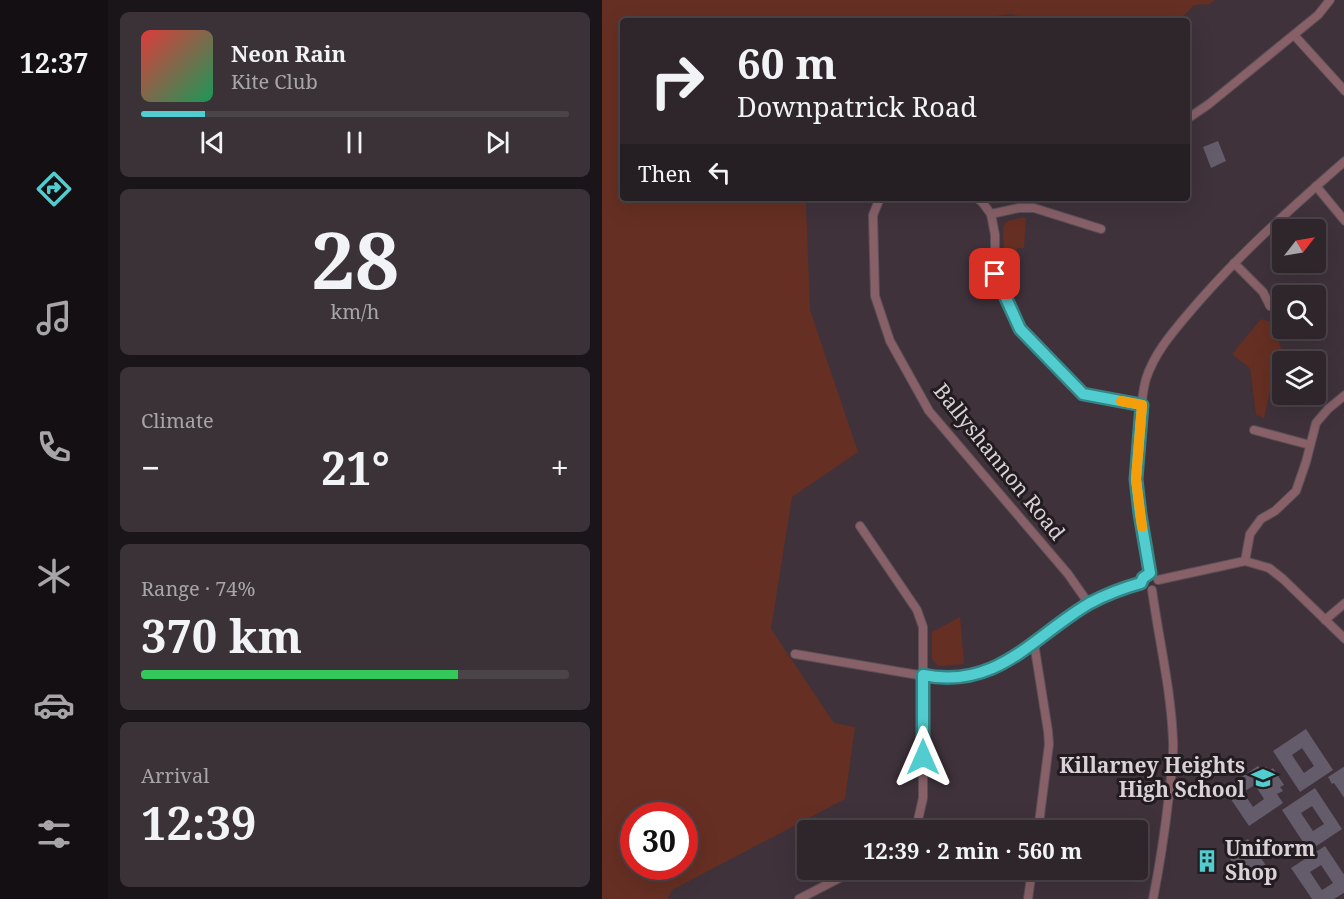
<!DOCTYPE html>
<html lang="en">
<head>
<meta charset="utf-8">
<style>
  :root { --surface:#2f262c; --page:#3b3238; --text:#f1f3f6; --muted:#a7a5a9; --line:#4a4348; --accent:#52cdcf }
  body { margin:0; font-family:"Noto Serif",serif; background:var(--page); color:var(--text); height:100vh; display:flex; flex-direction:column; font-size:22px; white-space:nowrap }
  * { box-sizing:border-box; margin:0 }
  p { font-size:20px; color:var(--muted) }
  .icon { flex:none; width:33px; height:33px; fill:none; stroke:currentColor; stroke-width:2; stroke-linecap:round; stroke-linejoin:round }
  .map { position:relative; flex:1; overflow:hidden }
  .sheet { display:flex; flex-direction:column; gap:12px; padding:12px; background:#1a1518; width:494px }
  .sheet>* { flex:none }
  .hud { position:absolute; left:18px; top:18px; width:570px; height:183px; border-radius:6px; box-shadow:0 6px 24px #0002,0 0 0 2px var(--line); background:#2f262c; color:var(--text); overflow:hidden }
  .needle { width:39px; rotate:59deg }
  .controls { position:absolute; left:670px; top:219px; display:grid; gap:12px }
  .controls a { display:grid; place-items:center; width:54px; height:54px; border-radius:6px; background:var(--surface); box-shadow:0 6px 24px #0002,0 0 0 2px var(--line); font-size:30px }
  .speed { position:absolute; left:18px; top:802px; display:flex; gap:12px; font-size:30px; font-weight:700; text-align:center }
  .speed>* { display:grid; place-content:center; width:78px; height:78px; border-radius:50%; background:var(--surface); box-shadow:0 6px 24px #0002,0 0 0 2px var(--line); line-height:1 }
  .speed .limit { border:9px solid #d22; background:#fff; color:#111 }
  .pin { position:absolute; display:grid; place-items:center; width:51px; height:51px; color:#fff; margin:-26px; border-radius:12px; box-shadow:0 3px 9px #0006 }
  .me { position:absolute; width:66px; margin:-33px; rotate:0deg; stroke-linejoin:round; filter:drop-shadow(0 0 4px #0008) }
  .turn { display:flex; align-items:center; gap:21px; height:126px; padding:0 18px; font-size:27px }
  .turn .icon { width:78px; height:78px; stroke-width:2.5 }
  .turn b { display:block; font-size:42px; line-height:51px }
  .then { display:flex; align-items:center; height:57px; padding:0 18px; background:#0003; gap:12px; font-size:22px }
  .big { font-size:45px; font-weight:700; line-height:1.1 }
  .sheet .card { flex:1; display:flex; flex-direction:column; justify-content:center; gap:9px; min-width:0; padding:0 21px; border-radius:9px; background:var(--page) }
  .sheet .dial { align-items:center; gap:0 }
  .dial b { font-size:78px; line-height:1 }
  .song { display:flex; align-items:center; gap:18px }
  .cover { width:72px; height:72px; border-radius:9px; background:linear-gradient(135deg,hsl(0 70% 55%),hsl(150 70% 35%)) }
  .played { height:6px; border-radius:3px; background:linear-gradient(90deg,var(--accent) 15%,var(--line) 15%) }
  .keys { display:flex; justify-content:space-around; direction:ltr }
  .heat { display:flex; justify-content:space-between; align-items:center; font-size:33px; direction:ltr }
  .charge { height:9px; border-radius:4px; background:linear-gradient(90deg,#34c759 74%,var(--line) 0) }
  .trip { position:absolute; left:195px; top:820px; width:351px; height:60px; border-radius:6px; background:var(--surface); box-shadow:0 6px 24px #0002,0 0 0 2px var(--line); font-weight:700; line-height:60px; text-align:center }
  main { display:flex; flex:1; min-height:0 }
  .menu { display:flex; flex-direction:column; width:108px; justify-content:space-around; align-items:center; background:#130f12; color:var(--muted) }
  .menu .icon { width:42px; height:42px }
  .menu .selected { color:var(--accent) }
  .menu b { font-size:27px; color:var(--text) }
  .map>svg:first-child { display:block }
  .green { fill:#662f23; fill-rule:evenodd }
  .building { fill:#645c6a; fill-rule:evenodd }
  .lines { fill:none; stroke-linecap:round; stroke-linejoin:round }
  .minor-casing { stroke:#5b4f57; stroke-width:10 }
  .minor { stroke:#876068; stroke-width:8 }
  .route-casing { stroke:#358587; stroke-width:15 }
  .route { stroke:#52cdcf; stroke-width:10 }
  .slow { stroke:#f59e0b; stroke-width:10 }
  .labels { text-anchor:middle; stroke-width:6; stroke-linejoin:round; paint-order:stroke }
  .street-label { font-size:21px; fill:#d9d1d6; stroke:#221c20 }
  .poi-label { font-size:21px; font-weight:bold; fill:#d9d1d6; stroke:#221c20; text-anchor:end }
</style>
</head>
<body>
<main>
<nav class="menu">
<b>12:37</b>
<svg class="icon selected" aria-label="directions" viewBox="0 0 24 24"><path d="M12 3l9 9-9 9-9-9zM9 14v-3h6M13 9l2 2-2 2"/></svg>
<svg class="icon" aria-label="music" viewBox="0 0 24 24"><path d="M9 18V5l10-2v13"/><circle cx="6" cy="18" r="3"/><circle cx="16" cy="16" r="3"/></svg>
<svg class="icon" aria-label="phone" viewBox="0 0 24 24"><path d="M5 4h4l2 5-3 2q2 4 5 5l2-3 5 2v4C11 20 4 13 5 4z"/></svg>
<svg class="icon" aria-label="climate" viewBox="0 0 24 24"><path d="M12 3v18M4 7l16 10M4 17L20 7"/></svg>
<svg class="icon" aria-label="car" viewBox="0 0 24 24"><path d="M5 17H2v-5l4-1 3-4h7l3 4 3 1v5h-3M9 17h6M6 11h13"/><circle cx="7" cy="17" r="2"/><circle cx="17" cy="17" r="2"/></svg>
<svg class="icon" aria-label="filters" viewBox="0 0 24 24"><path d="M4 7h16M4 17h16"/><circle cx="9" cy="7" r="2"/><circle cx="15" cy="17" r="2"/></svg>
</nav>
<section class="sheet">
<div class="card">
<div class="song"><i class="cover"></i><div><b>Neon Rain</b><p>Kite Club</p></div></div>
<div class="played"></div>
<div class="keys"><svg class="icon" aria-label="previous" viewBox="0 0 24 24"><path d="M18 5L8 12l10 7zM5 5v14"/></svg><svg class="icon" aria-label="pause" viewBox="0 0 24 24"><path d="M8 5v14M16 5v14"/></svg><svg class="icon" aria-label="next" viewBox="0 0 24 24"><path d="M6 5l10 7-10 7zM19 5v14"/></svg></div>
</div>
<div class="card dial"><b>28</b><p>km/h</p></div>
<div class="card"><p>Climate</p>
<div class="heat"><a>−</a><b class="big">21°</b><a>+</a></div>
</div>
<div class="card"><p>Range · 74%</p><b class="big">370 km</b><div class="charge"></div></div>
<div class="card"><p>Arrival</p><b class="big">12:39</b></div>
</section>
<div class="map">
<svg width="743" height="899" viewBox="0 0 743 899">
  <rect width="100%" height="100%" fill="#3f323b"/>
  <g class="green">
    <path d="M0,0H613L608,4L592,5L577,21H439L409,14L354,21H21V198H206L204,204L208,310L256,452L190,497L169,629L232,723L253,727L243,799L70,890L66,899H0ZM32,816H82V867H32Z"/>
    <polygon points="418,218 424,218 422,248 415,248 414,256 402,250 401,227 405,221"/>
    <polygon points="659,319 666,321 670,321 683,361 681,362 681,368 671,377 662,418 654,415 648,368 630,354"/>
    <polygon points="358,617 362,664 336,666 330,659 330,632"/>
  </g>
  <g class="building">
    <polygon points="616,141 624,161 609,168 601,147"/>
    <path d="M704,729L731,770L698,792L671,751ZM700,748L712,766L702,773L690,755Z"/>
    <path d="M656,766L659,770L664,767L667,771L671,768L682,785L678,787L681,791L675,794L681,803L647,826L622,789ZM653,785L662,799L651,807L641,792Z"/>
    <polygon points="743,766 743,799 732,783 730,784 726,777"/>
    <path d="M713,788L740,829L707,851L680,810ZM710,806L722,824L711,831L699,813Z"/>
    <polygon points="646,839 665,867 656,872 659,876 649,883 646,879 643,881 624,853 627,851 624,847 635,840 638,844"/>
    <path d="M723,846L743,876V892L732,899H710L689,868ZM719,865L731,883L720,890L708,872Z"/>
    <polygon points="606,853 610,855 604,868 600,866"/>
  </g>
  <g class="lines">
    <g class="minor-casing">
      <g id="minor">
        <polyline points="692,35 743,91"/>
        <polyline points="585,119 607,104 716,15 728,0"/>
        <polyline points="714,186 743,221"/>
        <polyline points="278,198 271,215 273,296 288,341 327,411 466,574 487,604"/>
        <polyline points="375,198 380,202 389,214 393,235 393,274 418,329 481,394 539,405"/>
        <polyline points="389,214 417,208 432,208 499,229"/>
        <polyline points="632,263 661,292 668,306"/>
        <polyline points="652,430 708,445"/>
        <polyline points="258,526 315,610 321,627 321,798 316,820 309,831"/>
        <polyline points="643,561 648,534 659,519 673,511 694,491 704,462 714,423 726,409 743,395"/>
        <path d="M548,573C542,543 535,510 534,479C533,461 536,442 538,424C539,409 540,393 544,379C552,354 569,334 586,314C633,258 688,209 743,161"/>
        <polyline points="556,580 643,561 667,568 681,579 743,639"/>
        <path d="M550,590C557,640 569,690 571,740C572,758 569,777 567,795C563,830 558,864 551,899"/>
        <polyline points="723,620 743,603"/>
        <polyline points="432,643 446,731 447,744 436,831"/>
        <path d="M193,654L334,678C350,678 365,677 380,673C419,662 453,623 488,603C505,594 521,588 539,583"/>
        <polyline points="197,899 253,870"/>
        <polyline points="426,899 430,870"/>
      </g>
    </g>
    <use href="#minor" class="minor"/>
  </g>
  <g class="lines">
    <g class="route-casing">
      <path id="route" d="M321,757V675C396,690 431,636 488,603C505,594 521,588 539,583L541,578L548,573L538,514L534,479L540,405L481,394L418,329L393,274"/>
    </g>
    <use href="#route" class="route"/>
    <polyline class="slow" points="519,401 540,405 534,479 540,527"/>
  </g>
  <defs>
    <g id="school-bare" transform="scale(1.8)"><path d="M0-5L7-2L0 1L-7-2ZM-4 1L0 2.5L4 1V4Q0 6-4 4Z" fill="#52cdcf" stroke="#221c20" stroke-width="2.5" paint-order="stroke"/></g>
    <g id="building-bare" transform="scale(1.8)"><path d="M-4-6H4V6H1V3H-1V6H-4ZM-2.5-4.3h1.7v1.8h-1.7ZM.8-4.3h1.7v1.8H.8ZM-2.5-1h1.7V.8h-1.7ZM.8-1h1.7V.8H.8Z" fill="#52cdcf" stroke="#221c20" stroke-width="2.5" paint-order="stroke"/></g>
  </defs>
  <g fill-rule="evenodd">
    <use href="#school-bare" x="661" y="778"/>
    <use href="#building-bare" x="605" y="861"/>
  </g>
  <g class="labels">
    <g class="street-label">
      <text transform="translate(397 462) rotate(51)" y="7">Ballyshannon Road</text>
    </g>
    <g class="poi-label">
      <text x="643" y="773">Killarney Heights<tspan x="643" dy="24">High School</tspan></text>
      <text x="623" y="856" text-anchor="start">Uniform<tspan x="623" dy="24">Shop</tspan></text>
    </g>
  </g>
</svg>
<div class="controls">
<a><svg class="needle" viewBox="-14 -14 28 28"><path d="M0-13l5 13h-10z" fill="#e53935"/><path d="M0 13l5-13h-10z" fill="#a7a5a9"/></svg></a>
<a><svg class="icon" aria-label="search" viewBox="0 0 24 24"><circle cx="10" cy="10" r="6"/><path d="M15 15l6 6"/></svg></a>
<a><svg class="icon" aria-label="layers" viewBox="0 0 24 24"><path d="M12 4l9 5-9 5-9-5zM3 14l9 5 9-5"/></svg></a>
</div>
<div class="speed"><div class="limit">30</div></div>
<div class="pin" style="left:393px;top:274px;background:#d93025"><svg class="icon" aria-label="arrive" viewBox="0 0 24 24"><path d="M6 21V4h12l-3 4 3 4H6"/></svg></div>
<svg class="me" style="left:321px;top:757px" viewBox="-20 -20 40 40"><path d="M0-17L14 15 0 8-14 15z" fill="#52cdcf" stroke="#fff" stroke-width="4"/></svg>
<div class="trip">12:39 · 2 min · 560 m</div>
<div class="hud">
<div class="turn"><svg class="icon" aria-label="right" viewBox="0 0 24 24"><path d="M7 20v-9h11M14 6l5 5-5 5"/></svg><div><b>60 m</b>Downpatrick Road</div></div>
<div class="then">Then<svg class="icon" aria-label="left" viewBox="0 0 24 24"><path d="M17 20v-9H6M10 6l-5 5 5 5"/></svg></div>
</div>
</div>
</main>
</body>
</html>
